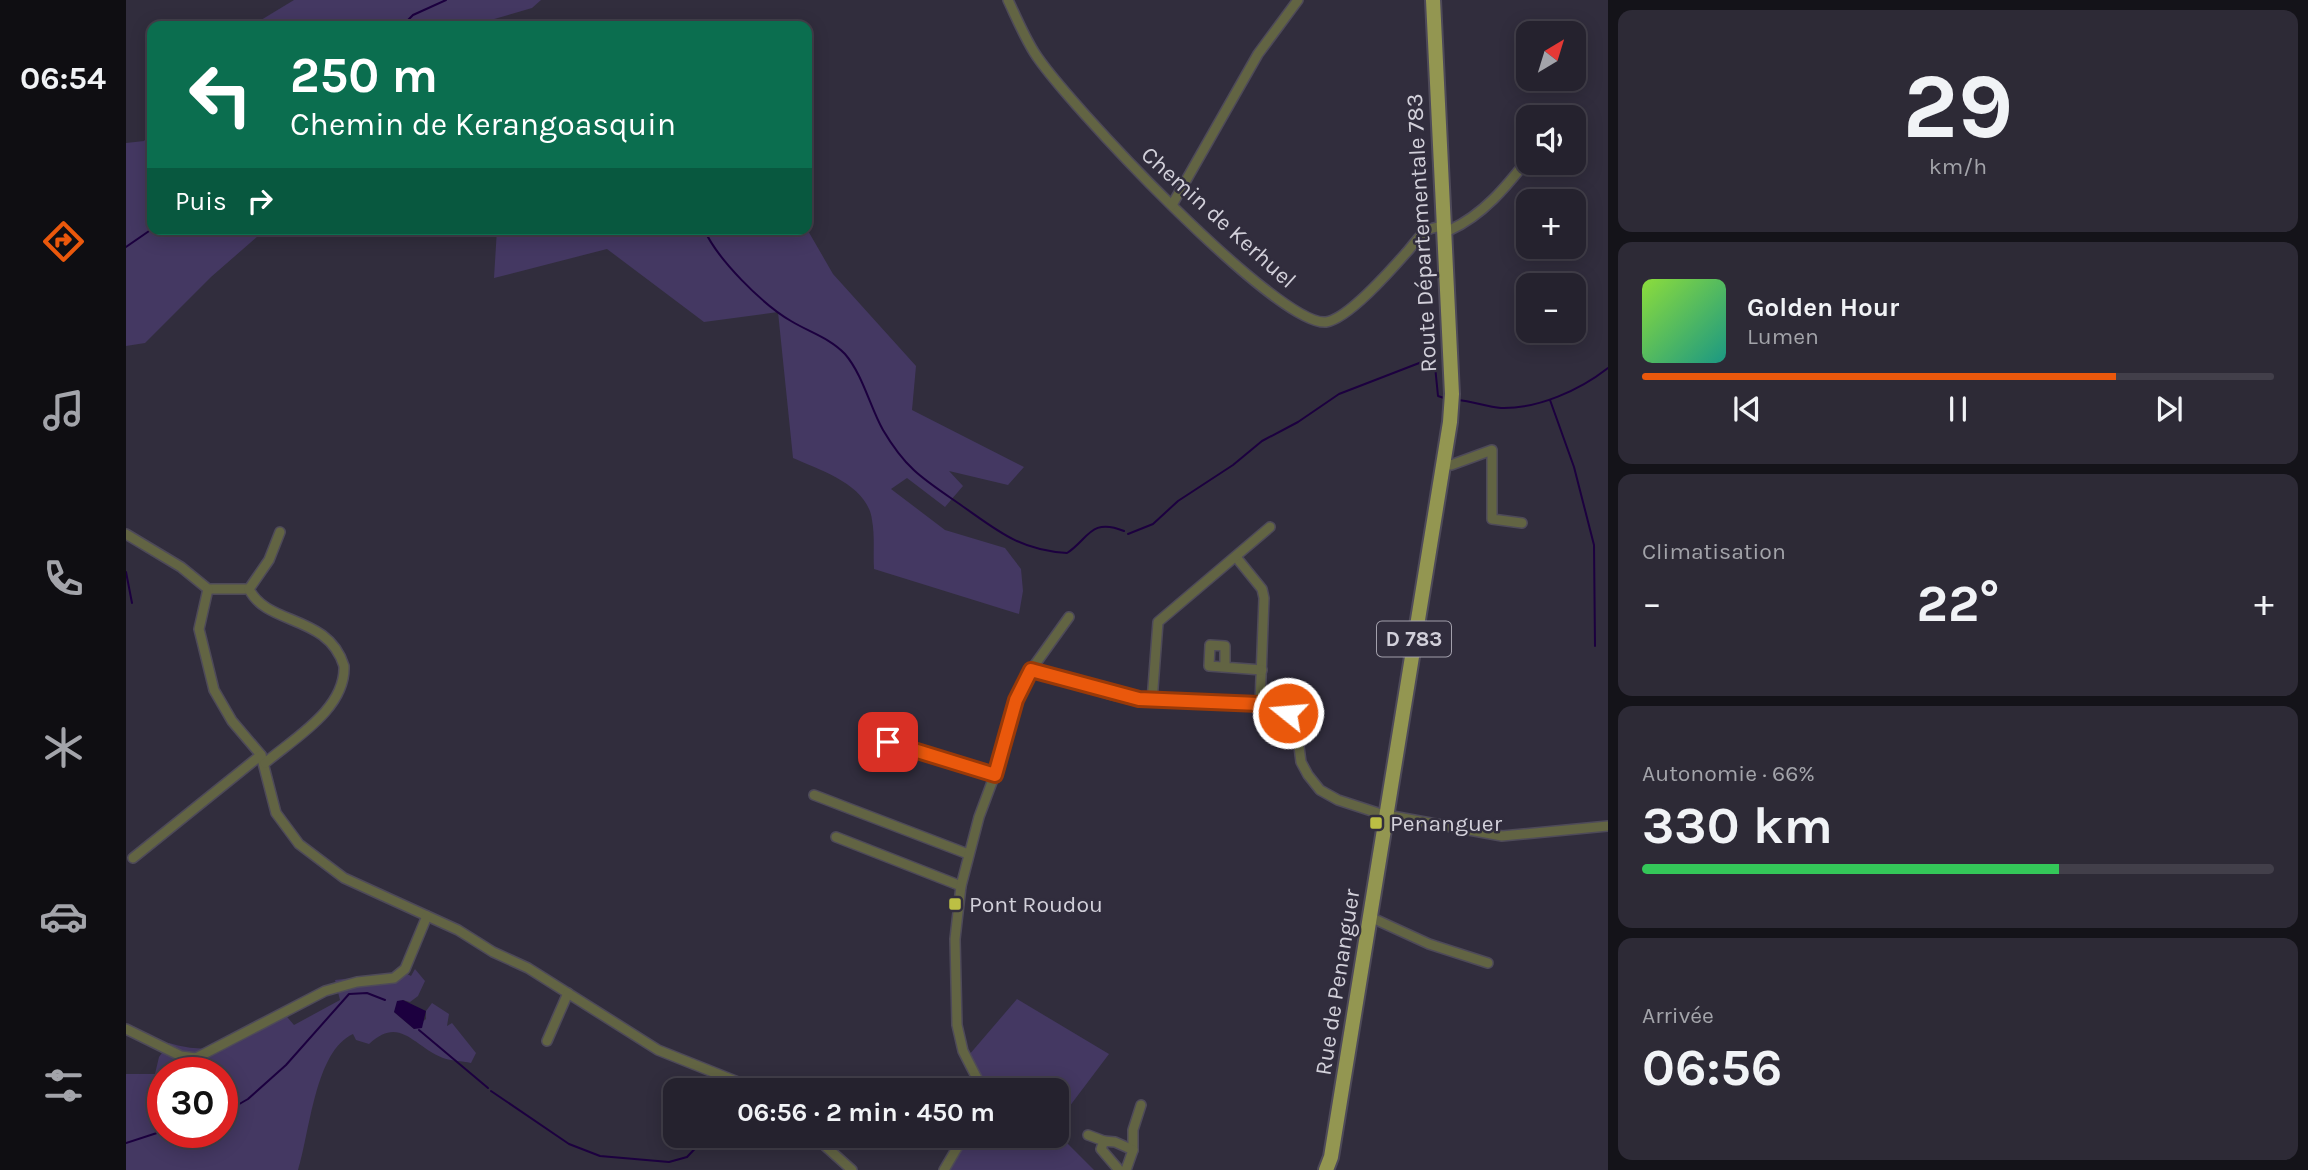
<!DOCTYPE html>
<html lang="fr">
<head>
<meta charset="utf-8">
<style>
  :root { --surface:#25222e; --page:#2d2a36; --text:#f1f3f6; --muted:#a3a4aa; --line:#423f4a; --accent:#ea580c }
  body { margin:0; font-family:Karla,sans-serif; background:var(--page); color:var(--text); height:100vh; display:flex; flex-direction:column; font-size:26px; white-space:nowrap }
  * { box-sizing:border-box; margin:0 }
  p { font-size:23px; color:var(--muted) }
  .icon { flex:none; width:38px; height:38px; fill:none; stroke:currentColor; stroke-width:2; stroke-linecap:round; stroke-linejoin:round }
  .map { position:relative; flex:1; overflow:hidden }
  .details { display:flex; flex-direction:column; gap:10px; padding:10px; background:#141319; width:700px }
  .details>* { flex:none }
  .hud { position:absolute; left:21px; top:21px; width:665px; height:214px; border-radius:14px; box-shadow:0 4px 18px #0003,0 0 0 2px var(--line); background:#0b6e4f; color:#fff; overflow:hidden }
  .needle { width:46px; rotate:38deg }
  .tools { position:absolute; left:1390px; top:21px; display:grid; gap:14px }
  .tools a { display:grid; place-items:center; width:70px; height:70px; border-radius:14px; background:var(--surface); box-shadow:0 4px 18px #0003,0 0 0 2px var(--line); font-size:35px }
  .speed { position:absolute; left:21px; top:1057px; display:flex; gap:14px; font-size:35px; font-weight:700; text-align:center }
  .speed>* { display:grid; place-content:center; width:91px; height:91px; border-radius:50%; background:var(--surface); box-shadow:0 4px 18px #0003,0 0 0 2px var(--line); line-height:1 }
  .speed .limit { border:10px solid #d22; background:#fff; color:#111 }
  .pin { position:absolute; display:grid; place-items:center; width:60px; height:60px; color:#fff; margin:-30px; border-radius:14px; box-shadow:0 4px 10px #0006 }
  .me { position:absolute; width:77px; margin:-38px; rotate:287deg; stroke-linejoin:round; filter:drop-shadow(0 0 5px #0008) }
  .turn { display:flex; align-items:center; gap:24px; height:147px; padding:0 28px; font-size:32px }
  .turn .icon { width:91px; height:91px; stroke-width:2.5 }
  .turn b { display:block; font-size:49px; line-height:60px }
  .then { display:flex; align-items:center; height:66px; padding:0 28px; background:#0003; gap:14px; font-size:26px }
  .big { font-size:52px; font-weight:700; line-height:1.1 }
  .details .widget { flex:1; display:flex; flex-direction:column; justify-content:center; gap:10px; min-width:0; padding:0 24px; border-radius:14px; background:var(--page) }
  .details .dial { align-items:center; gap:0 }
  .dial b { font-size:91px; line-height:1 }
  .song { display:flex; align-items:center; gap:21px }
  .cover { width:84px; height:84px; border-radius:10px; background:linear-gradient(135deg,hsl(90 70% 55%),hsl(170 70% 35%)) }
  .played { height:7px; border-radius:4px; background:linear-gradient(90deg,var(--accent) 75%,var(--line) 75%) }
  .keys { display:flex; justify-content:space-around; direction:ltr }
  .heat { display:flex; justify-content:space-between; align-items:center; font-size:38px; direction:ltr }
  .charge { height:10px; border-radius:5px; background:linear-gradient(90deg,#34c759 66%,var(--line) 0) }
  .trip { position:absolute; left:537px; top:1078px; width:406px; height:70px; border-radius:14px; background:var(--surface); box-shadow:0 4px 18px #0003,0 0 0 2px var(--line); font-weight:700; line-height:70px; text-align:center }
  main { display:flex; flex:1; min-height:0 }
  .tabs { display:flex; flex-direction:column; width:126px; justify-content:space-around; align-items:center; background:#0f0e12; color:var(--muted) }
  .tabs .icon { width:49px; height:49px }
  .tabs .current { color:var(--accent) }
  .tabs b { font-size:32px; color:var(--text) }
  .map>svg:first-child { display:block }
  .green { fill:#443862; fill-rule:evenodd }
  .water { fill:#1c003f }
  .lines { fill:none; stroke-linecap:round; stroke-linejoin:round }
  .stream { stroke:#1c003f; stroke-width:2 }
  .minor-casing { stroke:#4e4a59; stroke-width:12 }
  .primary-casing { stroke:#4e4a59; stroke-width:18 }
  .minor { stroke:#626443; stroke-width:9 }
  .primary { stroke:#939651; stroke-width:14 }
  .route-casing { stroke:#983908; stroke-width:18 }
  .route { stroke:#ea580c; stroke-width:12 }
  .poi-dot { fill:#bcbf44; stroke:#312d3d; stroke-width:2.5 }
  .labels { text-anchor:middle; stroke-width:5; stroke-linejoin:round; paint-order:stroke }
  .shield { fill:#312d3d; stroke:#a29fab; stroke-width:2 }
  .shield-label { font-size:21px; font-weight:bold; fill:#d2d0da }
  .street-label { font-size:23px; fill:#d2d0da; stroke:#312d3d }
  .poi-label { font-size:23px; fill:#d2d0da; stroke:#312d3d; text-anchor:start }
</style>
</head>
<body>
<main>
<nav class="tabs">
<b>06:54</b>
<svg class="icon current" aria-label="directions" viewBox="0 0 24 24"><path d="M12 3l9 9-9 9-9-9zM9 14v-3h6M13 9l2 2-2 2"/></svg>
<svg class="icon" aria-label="music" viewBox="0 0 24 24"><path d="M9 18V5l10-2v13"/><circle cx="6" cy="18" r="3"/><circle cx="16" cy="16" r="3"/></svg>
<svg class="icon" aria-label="phone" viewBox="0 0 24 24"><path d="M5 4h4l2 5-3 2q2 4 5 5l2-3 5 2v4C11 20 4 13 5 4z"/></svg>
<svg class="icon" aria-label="climate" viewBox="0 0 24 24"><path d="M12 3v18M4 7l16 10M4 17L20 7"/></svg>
<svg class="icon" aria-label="car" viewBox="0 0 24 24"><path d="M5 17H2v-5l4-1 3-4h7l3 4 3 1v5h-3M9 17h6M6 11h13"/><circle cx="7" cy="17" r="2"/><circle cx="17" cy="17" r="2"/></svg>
<svg class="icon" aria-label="filters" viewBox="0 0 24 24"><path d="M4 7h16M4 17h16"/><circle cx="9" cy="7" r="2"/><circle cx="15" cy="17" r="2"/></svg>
</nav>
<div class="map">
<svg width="1482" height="1170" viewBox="0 0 1482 1170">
  <rect width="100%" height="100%" fill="#312d3d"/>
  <g class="green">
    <polygon points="168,0 415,0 406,8 344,26 125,26"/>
    <polygon points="26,132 26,229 140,229 85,277 19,343 0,346 0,143 18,141"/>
    <path d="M371,229H681L707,274L790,366L786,410L898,467L882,485L823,471L837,486L819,507L781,478L765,489L819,530L879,548L895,569L897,591L893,614L748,569C747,553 749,536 746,520C742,485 694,470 667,458L652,312L578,322L481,249L368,278Z"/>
    <path d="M289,969L299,981L292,996L284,1002L277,1000L268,1012L288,1029L300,1019V1011L306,1003L323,1014L321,1026L326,1023L350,1053L345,1063C336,1061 325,1061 317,1058C287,1046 274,1015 243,1044L230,1040L227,1034C189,1051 184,1132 172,1170H0V1074H29L33,1057L43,1043C95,1059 114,1037 156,1011L168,1025L214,1000L209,980L243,976L270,980L281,974L285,976ZM37,1073H96V1132H37Z"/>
    <polygon points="891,999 983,1054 931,1123 931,1090 862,1090 843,1055"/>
    <polygon points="931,1133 968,1170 823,1170 843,1136 931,1136"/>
  </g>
  <polygon class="water" points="277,1000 300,1011 296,1028 288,1029 268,1012 271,1001"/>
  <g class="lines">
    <g class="stream">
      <polyline points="276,26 287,15 320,0"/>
      <path d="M578,229C591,259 636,304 665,321C683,332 704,338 719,354C737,375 744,407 757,430C780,469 797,479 832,503C871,530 892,550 941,553C962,540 964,517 998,531"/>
      <polyline points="0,247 26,229"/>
      <path d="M1332,400C1346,401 1361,407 1375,408C1412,409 1454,390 1482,368"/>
      <polyline points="1424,400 1448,467 1468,545 1469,646"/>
      <polyline points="1002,534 1027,524 1052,501 1107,465 1136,441 1172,422 1213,394 1301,360 1309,366 1312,396 1318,398"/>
      <polyline points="0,572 6,603"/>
      <polyline points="293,1030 362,1088"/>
      <polyline points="365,1091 443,1144 474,1156 543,1162 561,1157 581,1136"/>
      <polyline points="96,1114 122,1099 160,1065 223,994 241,993 259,1000"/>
      <polyline points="0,1143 37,1131"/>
    </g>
    <g class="minor-casing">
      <g id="minor">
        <path d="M882,0C890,17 898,36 908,52C937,99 1152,327 1200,322C1222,319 1265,270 1280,253C1286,247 1293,235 1301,230C1305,228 1312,227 1317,226L1324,230C1357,215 1380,187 1402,159"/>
        <polyline points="1046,205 1132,54 1172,0"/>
        <polyline points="1318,464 1325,465 1366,450 1366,519 1396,523"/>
        <polyline points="0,534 55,567 82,589 123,589"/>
        <polyline points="1110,557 1136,589 1138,598 1134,704"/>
        <polyline points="82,589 73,629 88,690 106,721 135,755 150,813 173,844 218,878 332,930 367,952 402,968 532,1050 632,1090"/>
        <path d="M123,589C141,626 202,614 218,666C220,709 167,739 139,763"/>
        <polyline points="123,589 143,560 154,532"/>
        <polyline points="1099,667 1099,646 1084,645 1083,666 1136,670"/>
        <polyline points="905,670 987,695 1026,701 1133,703 1162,713 1170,724 1175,762 1182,775 1194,790 1212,800 1255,814 1376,836 1482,826"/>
        <polyline points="1026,701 1032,622 1144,527"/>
        <polyline points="762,742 869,775"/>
        <polyline points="688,795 842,854"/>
        <polyline points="710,837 835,886"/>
        <polyline points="7,858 135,755"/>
        <polyline points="1244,917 1303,944 1362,963"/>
        <polyline points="0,1029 55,1056 70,1058 199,991 231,982 268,978 279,969 301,916"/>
        <polyline points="421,1041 442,993"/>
        <polyline points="857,1090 837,1051 831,1025 829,939 835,886 853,817 875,758 890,700 905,670 943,617"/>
        <polyline points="962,1135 978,1141"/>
        <polyline points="688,1136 726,1170"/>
        <polyline points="1007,1150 1007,1130 1015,1105"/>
        <polyline points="818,1170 838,1136"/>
        <polyline points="993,1170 975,1149 978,1141 989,1142 1007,1150 1000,1170"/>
      </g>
    </g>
    <g class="primary-casing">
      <polyline id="primary" points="1200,1170 1205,1157 1324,422 1326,394 1307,0"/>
    </g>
    <use href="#minor" class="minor"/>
    <use href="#primary" class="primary"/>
  </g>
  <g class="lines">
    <g class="route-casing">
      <polyline id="route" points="762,742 869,775 890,700 905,670 1013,699 1133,704 1162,713"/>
    </g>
    <use href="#route" class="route"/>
  </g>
  <g class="poi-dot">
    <rect x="1243" y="816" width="14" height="14" rx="3.5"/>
    <rect x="822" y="897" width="14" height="14" rx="3.5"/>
  </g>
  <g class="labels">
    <rect class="shield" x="1251" y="621.5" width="74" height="35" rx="5"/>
    <g class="shield-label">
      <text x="1288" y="646">D 783</text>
    </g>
    <g class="street-label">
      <text transform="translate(1093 217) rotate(42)" y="8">Chemin de Kerhuel</text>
      <text transform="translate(1295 233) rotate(-93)" y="8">Route Départementale 783</text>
      <text transform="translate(1211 982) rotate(-81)" y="8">Rue de Penanguer</text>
    </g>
    <g class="poi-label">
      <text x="1264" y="831">Penanguer</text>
      <text x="843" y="912">Pont Roudou</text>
    </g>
  </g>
</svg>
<div class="tools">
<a><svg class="needle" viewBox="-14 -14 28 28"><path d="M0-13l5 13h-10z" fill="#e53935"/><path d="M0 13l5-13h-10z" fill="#a3a4aa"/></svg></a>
<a><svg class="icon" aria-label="sound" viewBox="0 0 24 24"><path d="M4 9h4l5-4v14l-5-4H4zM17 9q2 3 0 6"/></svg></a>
<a>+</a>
<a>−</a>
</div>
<div class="speed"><div class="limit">30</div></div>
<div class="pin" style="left:762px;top:742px;background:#d93025"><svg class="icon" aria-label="arrive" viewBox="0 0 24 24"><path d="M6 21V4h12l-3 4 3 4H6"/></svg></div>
<svg class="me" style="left:1162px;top:713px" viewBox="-20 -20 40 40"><circle r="17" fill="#ea580c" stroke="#fff" stroke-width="3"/><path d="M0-11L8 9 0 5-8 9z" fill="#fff"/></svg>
<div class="trip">06:56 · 2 min · 450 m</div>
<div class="hud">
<div class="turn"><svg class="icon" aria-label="left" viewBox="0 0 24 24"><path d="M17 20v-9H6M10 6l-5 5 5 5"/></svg><div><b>250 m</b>Chemin de Kerangoasquin</div></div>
<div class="then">Puis<svg class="icon" aria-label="right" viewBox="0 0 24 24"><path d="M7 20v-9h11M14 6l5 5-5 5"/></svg></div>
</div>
</div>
<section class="details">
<div class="widget dial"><b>29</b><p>km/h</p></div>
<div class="widget">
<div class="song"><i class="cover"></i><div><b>Golden Hour</b><p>Lumen</p></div></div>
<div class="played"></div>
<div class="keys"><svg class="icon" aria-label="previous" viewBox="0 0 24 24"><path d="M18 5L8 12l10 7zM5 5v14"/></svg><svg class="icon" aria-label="pause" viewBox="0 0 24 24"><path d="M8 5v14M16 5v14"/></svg><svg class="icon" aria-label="next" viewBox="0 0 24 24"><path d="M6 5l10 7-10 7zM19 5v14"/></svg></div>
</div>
<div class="widget"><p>Climatisation</p>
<div class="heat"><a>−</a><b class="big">22°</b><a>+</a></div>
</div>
<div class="widget"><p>Autonomie · 66%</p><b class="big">330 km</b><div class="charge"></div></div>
<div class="widget"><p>Arrivée</p><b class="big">06:56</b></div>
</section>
</main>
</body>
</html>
